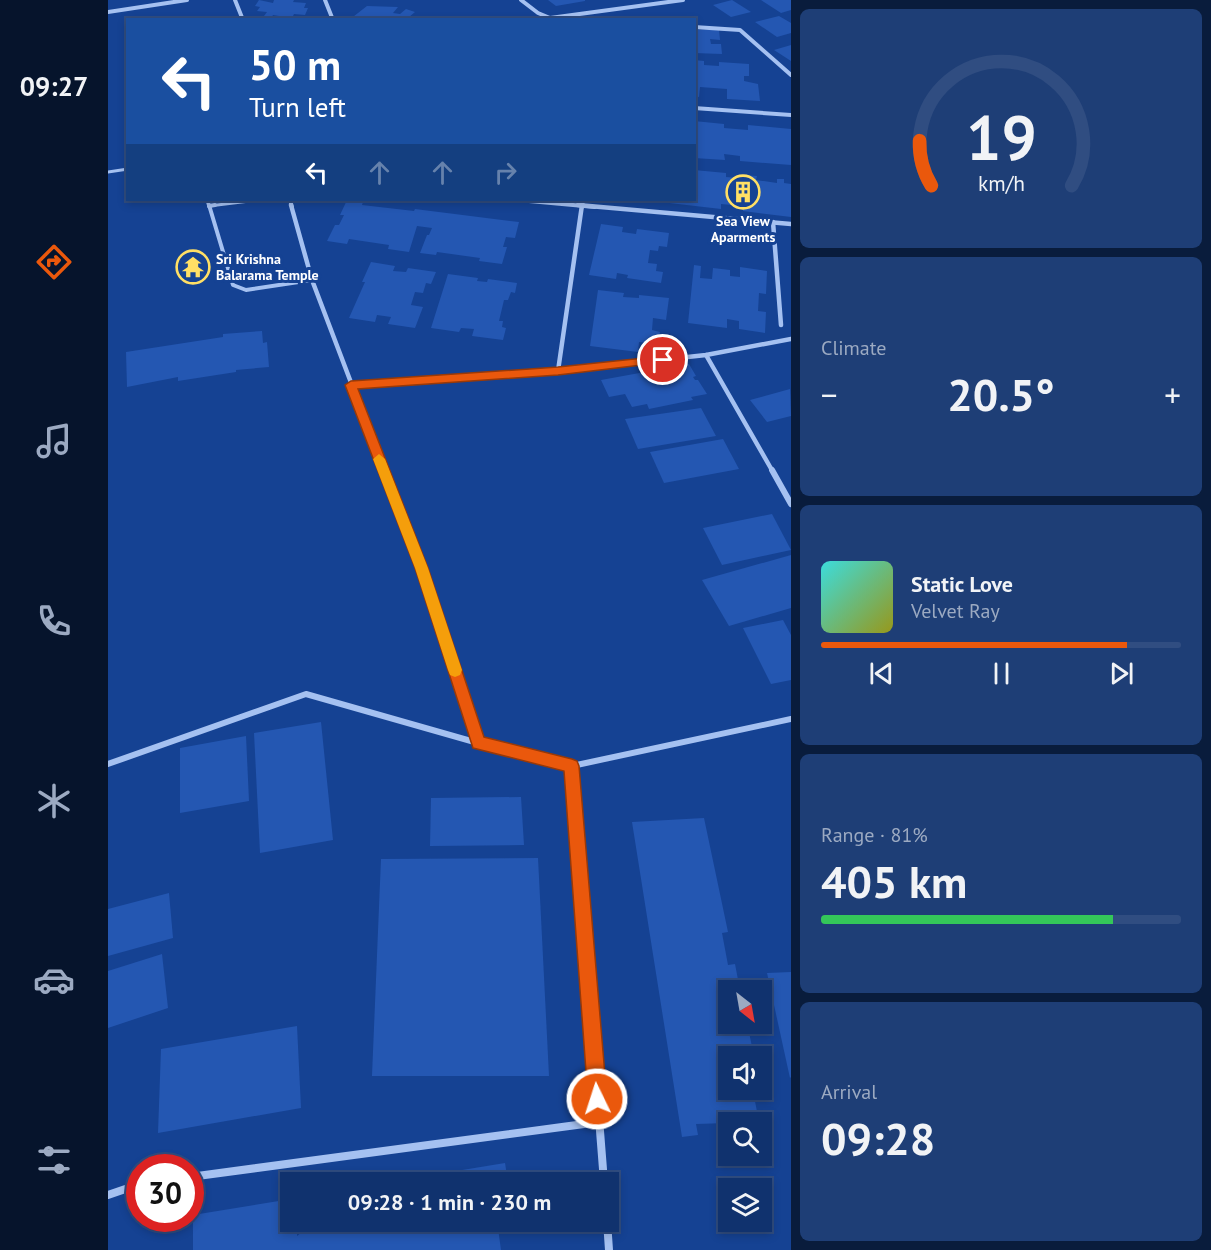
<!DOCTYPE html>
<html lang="en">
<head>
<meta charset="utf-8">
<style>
  :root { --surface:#10326e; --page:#1e3e76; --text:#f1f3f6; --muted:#9caac2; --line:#304d81; --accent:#ea580c }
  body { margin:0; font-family:"PT Sans",sans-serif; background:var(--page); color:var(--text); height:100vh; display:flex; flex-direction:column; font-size:22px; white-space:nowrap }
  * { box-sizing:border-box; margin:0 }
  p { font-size:20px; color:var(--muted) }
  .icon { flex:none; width:33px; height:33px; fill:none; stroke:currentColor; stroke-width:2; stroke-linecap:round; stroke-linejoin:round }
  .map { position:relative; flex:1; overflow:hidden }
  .sheet { display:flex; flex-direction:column; gap:9px; padding:9px; background:#091c3c; width:420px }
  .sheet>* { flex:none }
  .banner { position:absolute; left:18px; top:18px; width:570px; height:183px; border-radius:0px; box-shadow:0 3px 9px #0003,0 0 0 2px var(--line); background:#1a4fa0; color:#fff; overflow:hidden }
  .needle { width:39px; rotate:149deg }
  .tools { position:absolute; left:610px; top:980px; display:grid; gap:12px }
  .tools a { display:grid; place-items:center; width:54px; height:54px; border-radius:0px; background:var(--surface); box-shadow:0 3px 9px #0003,0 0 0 2px var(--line); font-size:30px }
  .speed { position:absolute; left:18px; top:1154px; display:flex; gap:12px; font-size:30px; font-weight:700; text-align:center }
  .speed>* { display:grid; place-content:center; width:78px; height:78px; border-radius:50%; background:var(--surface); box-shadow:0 3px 9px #0003,0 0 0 2px var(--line); line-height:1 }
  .speed .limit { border:9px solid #d22; background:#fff; color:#111 }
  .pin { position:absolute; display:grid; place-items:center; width:51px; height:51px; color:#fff; margin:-26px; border:3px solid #fff; border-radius:50%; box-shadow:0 2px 6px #0007 }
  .me { position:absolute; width:66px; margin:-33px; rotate:356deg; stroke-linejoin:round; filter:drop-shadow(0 0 4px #0008) }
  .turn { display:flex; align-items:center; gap:21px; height:126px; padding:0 24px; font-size:27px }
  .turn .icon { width:78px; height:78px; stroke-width:2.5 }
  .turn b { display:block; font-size:42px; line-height:51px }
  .lanes { display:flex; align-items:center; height:57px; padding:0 24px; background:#0003; justify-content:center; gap:30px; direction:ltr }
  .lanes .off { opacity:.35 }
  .big { font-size:45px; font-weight:700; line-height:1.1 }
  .sheet .widget { flex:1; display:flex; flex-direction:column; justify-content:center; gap:9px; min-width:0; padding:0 21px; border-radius:9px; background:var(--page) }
  .sheet .dial { align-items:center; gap:0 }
  .dial svg { height:156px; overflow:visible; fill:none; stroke:var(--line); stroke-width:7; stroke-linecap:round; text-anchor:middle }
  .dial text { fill:var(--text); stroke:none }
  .song { display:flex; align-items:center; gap:18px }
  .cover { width:72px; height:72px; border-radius:9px; background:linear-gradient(135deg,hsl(180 70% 55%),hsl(60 70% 35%)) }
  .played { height:6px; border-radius:3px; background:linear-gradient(90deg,var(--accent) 85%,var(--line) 85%) }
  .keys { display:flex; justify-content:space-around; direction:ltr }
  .heat { display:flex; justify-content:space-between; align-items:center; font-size:33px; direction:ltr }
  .charge { height:9px; border-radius:4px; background:linear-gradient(90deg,#34c759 81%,var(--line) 0) }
  .trip { position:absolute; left:172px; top:1172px; width:339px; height:60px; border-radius:0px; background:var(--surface); box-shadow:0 3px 9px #0003,0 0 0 2px var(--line); font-weight:700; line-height:60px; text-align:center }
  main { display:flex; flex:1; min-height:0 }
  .menu { display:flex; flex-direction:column; width:108px; justify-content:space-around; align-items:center; background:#06142c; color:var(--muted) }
  .menu .icon { width:42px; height:42px }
  .menu .selected { color:var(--accent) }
  .menu b { font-size:27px; color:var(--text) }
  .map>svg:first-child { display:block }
  .building { fill:#2457b2 }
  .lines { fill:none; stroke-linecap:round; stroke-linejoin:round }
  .service-far1 { stroke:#a5c1f1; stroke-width:3 }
  .service { stroke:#a5c1f1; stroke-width:4 }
  .minor-far3 { stroke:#a5c1f1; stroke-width:4 }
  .minor-far2 { stroke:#a5c1f1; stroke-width:4.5 }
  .minor-far1 { stroke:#a5c1f1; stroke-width:6 }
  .minor { stroke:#a5c1f1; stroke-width:8 }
  .route { fill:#ea580c; stroke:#983908; stroke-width:1.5 }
  .slow { fill:#f59e0b }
  .labels { text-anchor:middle; stroke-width:6; stroke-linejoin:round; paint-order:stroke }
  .far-poi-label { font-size:14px; font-weight:bold; fill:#fff; stroke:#154293 }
</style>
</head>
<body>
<main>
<nav class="menu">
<b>09:27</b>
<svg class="icon selected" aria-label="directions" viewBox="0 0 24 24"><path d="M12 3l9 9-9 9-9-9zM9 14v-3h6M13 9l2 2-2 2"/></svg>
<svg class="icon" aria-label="music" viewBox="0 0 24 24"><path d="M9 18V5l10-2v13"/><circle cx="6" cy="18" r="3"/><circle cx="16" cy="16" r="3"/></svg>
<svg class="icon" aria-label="phone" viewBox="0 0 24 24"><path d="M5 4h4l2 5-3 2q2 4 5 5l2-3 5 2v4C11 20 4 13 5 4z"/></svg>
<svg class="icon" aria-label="climate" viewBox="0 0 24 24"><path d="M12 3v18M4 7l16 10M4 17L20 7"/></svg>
<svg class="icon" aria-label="car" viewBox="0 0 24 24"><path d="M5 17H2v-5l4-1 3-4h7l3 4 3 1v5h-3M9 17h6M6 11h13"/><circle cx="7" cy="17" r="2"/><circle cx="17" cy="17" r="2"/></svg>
<svg class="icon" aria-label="filters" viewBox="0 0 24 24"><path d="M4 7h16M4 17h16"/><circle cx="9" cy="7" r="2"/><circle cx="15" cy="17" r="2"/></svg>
</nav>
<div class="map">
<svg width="683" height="1250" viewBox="0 0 683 1250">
  <rect width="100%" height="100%" fill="#154293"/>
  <g class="building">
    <polygon points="151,0 165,3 166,0 186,0 185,2 198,3 196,8 200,8 197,15 186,14 183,20 169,20 171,16 165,15 162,20 153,20 159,12 149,11 152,7 147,6"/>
    <polygon points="440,0 477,0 477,1 448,6"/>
    <polygon points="624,0 643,12 623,17 605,5"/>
    <polygon points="653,0 683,0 683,10 673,13"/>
    <polygon points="259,6 290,7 285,13 292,14 298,9 307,12 301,17 302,20 241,20"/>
    <polygon points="671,16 683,23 683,33 669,37 647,22"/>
    <polygon points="588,30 611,30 612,40 602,39 603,44 613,44 614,54 586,53"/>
    <polygon points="683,45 683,61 666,50"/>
    <polygon points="586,60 596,61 596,65 611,66 611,62 641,64 641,76 636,76 636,81 650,84 652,101 619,99 619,89 592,87 591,97 586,96"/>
    <polygon points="586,121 616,124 616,128 640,130 640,125 683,129 683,165 632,161 632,156 616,154 617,160 586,158"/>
    <polygon points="586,170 618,173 618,177 631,178 632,175 649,176 648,180 669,183 669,179 676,179 676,183 683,184 683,217 635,211 635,206 613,204 613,209 544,201 586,200"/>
    <polygon points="239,200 255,202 254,205 306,211 307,209 411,222 407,238 398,237 395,247 399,247 394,264 371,261 372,258 329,252 328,255 312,253 319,235 321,235 324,228 309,226 301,252 280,249 281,245 241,239 239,244 219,241 227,225 231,225 236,215 232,215"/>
    <polygon points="493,224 515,227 514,232 528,234 529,229 561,233 559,247 551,246 550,251 542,250 540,263 549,264 548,271 555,272 553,283 519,278 520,275 509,273 508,279 481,275"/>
    <polygon points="263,262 287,266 285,271 298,272 300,268 328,272 323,284 318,283 315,293 307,292 303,305 315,307 307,328 280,324 283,317 269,315 267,322 241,318 257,282 254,282"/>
    <polygon points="586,265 593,266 592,278 604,279 605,268 622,270 622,276 632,277 632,267 659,271 658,294 651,293 650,311 658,312 657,333 631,329 631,321 619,319 619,328 580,323"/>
    <polygon points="340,274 370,278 369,281 379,282 380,279 409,283 407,293 403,292 400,300 396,300 391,321 395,321 394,327 398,328 395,340 364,336 366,329 353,328 351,332 323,328"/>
    <polygon points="490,290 516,293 515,297 531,298 531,295 561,298 558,320 545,318 544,330 552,332 550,344 531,342 530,352 482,346"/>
    <polygon points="154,331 155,343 159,342 161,367 128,370 128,372 70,381 70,377 19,387 18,352 115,337 115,334"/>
    <polygon points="581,364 588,376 585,377 587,380 590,380 599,394 583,397 585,400 541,409 539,404 524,407 517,394 501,397 493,380"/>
    <polygon points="682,389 683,416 659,422 642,400"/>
    <polygon points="593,408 608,436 530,449 517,419"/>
    <polygon points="615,439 631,469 556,483 542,452"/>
    <polygon points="664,514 683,550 614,565 595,528"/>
    <polygon points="683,555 683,608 621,626 594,580"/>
    <polygon points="675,620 683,635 683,680 663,684 635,628"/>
    <polygon points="213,722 225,840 152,853 146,733"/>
    <polygon points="138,736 141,801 72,813 72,748"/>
    <polygon points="413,797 416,845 322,846 323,798"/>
    <polygon points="596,818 620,932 614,933 620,965 627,964 632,990 621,990 621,1023 639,1023 646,1056 621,1056 621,1089 652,1089 654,1096 646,1096 651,1122 588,1124 590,1135 574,1137 524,822"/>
    <polygon points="430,858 441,1076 264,1076 273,859"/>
    <polygon points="61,893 65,938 0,956 0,909"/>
    <polygon points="54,954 60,1008 0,1028 0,971"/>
    <polygon points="683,972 683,1077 682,1078 659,973"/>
    <polygon points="189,1026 193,1108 50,1133 53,1049"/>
    <polygon points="397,1163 400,1182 287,1182 287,1181"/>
    <polygon points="183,1199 183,1221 189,1221 189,1236 208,1221 389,1221 393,1250 85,1250 85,1215"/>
  </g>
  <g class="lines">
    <g class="service-far1">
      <polyline points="0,172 20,169"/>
      <polyline points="99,200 101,207"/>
      <polyline points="101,206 151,200"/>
    </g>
    <g class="service">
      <polyline points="101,205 125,285 138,290 204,280"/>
      <polyline points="101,206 107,205"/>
    </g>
    <g class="minor-far3">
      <polyline points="127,0 135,20"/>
      <polyline points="217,0 225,20"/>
      <polyline points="413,0 430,13 442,18 575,0"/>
      <polyline points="0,12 79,0"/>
      <polyline points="586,27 632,30 683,75"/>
      <polyline points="586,108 683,115"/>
      <polyline points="182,200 184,207"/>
      <polyline points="410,200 487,207"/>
      <polyline points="474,207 475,200"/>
    </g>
    <g class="minor-far2">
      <polyline points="183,205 204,280 277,472"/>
      <polyline points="470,205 683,224"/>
      <polyline points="665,222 673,325"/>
      <polyline points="598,355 665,472"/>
      <polyline points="450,371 474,205"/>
      <polyline points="243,385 450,371 598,355 683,339"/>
    </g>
    <g class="minor-far1">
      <polyline points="277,470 314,568 370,743"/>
      <polyline points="664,470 683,504"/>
      <polyline points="0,764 198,694 370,743 464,766 683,719"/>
      <polyline points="464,766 468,812"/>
    </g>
    <g class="minor">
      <polyline points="467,811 496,1182"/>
      <polyline points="82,1177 491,1122"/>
      <polyline points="0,1195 32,1184"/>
      <polyline points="499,1221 501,1250"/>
    </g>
  </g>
  <polygon class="route" points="555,356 561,360 559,362 450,375 250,389 320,568 376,737 464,759 469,761 471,766 499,1099 496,1105 489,1108 483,1105 480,1099 456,771 365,748 307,568 237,385 243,381 450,367"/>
  <polygon class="slow" points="271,454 277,459 320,568 354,670 352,675 347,677 342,675 340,670 307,568 265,459"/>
  <defs>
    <g id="building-ring" transform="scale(1.725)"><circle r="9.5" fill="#154293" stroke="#ffdf65" stroke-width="1.5"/><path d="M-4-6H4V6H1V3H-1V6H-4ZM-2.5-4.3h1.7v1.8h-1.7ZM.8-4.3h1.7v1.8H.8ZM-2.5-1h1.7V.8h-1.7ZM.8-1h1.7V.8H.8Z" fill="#ffdf65"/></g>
    <g id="temple-ring" transform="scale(1.725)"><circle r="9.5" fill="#154293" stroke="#ffdf65" stroke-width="1.5"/><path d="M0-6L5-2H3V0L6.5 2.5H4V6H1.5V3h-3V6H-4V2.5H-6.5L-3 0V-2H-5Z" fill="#ffdf65"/></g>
  </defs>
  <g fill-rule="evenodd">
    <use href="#building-ring" x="635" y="192"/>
    <use href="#temple-ring" x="85" y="267"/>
  </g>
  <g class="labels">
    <g class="far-poi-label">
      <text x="635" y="226">Sea View<tspan x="635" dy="16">Aparments</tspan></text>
      <text x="108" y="264" text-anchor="start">Sri Krishna<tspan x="108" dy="16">Balarama Temple</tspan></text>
    </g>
  </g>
</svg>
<div class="tools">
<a><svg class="needle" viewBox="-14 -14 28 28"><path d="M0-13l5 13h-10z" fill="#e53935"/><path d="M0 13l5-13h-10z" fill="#9caac2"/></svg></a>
<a><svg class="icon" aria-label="sound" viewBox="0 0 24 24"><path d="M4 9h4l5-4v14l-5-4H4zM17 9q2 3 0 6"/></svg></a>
<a><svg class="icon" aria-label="search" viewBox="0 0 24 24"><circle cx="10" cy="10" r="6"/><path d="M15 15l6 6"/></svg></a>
<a><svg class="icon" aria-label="layers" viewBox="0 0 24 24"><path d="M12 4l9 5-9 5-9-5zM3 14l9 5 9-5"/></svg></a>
</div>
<div class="speed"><div class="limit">30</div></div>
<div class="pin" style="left:555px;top:360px;background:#d93025"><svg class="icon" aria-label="arrive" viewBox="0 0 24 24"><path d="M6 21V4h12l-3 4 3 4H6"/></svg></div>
<svg class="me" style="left:489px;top:1099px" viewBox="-20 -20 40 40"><circle r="17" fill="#ea580c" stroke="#fff" stroke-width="3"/><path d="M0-11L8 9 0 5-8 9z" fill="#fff"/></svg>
<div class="trip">09:28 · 1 min · 230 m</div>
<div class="banner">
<div class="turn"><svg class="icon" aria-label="left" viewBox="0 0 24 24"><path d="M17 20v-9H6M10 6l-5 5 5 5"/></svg><div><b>50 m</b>Turn left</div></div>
<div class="lanes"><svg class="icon" aria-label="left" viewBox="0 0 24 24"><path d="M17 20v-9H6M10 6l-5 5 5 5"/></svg><svg class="icon off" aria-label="ahead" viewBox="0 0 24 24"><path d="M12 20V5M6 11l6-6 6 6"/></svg><svg class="icon off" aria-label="ahead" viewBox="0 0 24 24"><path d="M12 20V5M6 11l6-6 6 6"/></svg><svg class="icon off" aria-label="right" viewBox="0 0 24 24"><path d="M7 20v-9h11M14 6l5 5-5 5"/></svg></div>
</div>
</div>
<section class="sheet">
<div class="widget dial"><svg viewBox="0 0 100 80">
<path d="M14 69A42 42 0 1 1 86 69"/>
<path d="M14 69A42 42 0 0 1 8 46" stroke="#ea580c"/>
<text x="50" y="56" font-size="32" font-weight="700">19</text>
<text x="50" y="72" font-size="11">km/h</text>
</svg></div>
<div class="widget"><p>Climate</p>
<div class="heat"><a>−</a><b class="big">20.5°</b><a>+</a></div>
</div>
<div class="widget">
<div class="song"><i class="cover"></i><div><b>Static Love</b><p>Velvet Ray</p></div></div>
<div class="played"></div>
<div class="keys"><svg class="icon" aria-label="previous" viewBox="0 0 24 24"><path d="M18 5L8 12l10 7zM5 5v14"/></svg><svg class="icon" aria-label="pause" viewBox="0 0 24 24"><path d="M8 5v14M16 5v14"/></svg><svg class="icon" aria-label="next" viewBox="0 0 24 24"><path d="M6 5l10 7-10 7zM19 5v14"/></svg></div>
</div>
<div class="widget"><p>Range · 81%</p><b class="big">405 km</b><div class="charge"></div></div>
<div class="widget"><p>Arrival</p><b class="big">09:28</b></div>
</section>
</main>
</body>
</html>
